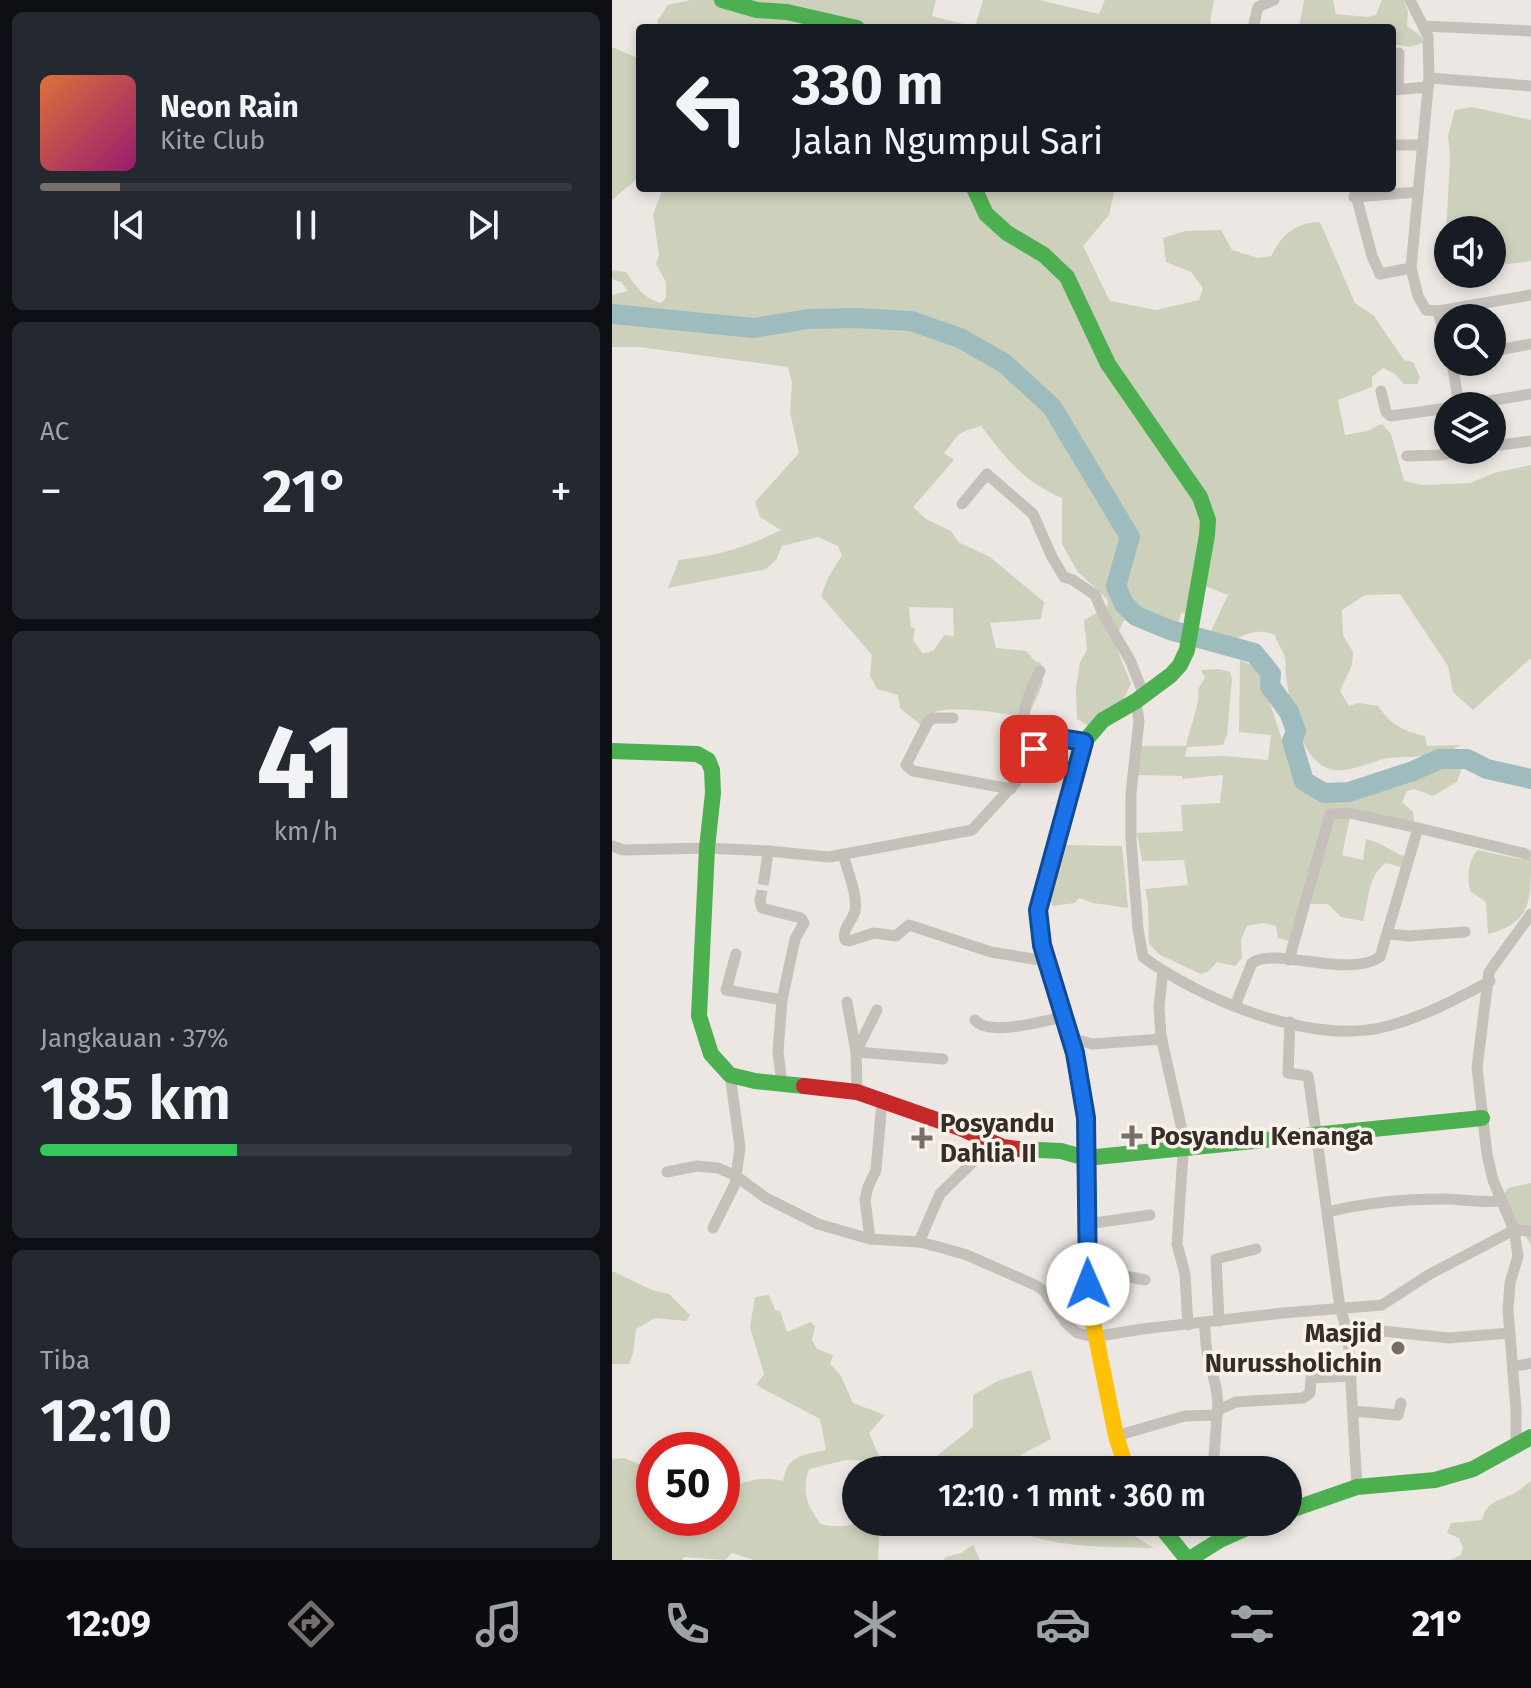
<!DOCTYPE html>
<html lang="id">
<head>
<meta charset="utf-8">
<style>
  :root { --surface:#171b24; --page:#242831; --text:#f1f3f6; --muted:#9ea1a6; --line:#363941; --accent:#766e6a }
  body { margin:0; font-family:"Fira Sans",sans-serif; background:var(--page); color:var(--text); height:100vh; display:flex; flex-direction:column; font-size:30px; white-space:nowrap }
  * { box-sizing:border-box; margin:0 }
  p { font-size:26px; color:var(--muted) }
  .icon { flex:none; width:44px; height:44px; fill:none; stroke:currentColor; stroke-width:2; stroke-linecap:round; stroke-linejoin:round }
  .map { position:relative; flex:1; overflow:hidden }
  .sheet { display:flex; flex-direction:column; gap:12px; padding:12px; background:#0d0f14; width:612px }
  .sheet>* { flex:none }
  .guide { position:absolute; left:24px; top:24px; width:760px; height:168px; border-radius:8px; box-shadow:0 4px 12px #0003; background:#171b24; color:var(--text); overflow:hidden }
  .tools { position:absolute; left:822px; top:216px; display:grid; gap:16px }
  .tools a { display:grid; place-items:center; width:72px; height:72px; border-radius:50%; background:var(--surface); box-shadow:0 4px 12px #0003; font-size:40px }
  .speed { position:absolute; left:24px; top:1432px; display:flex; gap:16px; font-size:40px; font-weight:700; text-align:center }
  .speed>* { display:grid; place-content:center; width:104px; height:104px; border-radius:50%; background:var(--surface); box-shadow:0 4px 12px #0003; line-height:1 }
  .speed .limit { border:12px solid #d22; background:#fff; color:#111 }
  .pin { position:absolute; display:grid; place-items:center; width:68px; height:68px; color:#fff; margin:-34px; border-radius:16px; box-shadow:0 4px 12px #0006 }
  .me { position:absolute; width:88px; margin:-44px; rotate:359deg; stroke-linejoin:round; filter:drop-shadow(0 0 6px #0008) }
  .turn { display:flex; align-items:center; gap:28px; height:168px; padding:0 24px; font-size:36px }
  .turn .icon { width:104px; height:104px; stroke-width:2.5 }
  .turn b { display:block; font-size:56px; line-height:68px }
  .big { font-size:60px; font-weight:600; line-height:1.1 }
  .sheet .card { flex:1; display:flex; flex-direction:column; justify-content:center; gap:12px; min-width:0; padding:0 28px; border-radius:12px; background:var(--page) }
  .sheet .dial { align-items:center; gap:0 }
  .dial b { font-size:104px; line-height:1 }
  .song { display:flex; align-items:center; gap:24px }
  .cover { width:96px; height:96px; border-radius:12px; background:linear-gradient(135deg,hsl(20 70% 55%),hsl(320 70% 35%)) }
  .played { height:8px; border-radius:4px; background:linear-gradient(90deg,var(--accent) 15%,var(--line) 15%) }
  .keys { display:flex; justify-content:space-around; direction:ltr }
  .heat { display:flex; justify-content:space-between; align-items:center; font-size:44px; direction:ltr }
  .charge { height:12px; border-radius:6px; background:linear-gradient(90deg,#34c759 37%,var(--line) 0) }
  .trip { position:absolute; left:230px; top:1456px; width:460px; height:80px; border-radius:40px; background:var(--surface); box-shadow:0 4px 12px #0003; font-weight:600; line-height:80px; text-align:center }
  .menu { display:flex; height:128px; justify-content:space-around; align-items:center; background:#090b0e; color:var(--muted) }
  .menu .icon { width:56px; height:56px }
  .menu .on { color:var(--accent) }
  .menu b { font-size:36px; color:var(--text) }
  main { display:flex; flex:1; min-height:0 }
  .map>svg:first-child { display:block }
  .green { fill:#cdd1bc; fill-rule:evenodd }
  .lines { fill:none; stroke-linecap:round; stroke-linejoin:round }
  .river { stroke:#9ebcbd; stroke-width:20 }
  .street-tunnel { stroke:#c8c2bd; stroke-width:11; stroke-dasharray:11 5.5; stroke-linecap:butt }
  .street { stroke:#c5c0ba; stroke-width:11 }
  .fast { stroke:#4caf50; stroke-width:16 }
  .slow { stroke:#ffc107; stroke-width:16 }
  .jam { stroke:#c62828; stroke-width:16 }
  .route-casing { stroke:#114b97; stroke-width:20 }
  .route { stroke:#1a73e8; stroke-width:14 }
  .poi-dot { fill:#766e6a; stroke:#f9f2e9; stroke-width:3 }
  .labels { text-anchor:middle; stroke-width:7; stroke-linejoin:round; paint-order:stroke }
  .poi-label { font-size:26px; font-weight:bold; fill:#362d29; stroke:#f9f2e9; text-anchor:start }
</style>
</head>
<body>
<main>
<section class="sheet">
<div class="card">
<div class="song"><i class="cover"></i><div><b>Neon Rain</b><p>Kite Club</p></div></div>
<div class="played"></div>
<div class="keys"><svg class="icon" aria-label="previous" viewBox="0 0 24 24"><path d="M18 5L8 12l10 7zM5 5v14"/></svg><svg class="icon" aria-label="pause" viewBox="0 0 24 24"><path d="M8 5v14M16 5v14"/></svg><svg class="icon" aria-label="next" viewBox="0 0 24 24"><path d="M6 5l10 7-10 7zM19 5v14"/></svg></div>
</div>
<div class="card"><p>AC</p>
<div class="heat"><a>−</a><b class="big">21°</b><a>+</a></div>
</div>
<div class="card dial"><b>41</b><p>km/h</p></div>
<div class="card"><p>Jangkauan · 37%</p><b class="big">185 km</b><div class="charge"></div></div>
<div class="card"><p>Tiba</p><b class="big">12:10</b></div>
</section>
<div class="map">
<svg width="919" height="1560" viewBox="0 0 919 1560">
  <rect width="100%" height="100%" fill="#ece7e2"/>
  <g class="green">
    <polygon points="79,0 324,0 320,16 363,27 371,0 427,0 487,14 493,0 602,0 598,20 600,28 47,28 45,21 56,5"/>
    <polygon points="692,0 721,0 724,14 756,17 764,15 770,0 792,0 796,12 795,26 809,36 811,43 798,47 780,44 780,28 687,28"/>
    <polygon points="0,47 28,59 28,176 0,200"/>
    <polygon points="860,107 919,120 919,261 880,266 880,230 836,230 836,260 834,234 838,158 836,135 843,110"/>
    <path d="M51,188H503L497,215L471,246L498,301L544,310L587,300L591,288L579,272L554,262L551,238L573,231L609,230L620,250L646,258L659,256C671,234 682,223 708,222L743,303L762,316L792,360L801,362L808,377L805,384H792L783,374L771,368L760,377V387L726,400L733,435L755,431L770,424L779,434L792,481L810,485L858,483L882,473L919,465V658L861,710L841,692L836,666L788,594L753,595L730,610L731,635L741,652L740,665L728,691L737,706L747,703L766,706C779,725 791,731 813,736L815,746L848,745C827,760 802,755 777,758C759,761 741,772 722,770C688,765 678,704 674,676C673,670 674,663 673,658C671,650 665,643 663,635C645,627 633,635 617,642L598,633L616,595L593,586L580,614L569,613L561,640L512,620L502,641L519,684L501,720L477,726L465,719L464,689L468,662L475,650L472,620L495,607L496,600L466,572L450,544V498C410,481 395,459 369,426C343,433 348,434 332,453L342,460L301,507L314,519L339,531L346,542L378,557L432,602L429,619L378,623L384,648L414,651L423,661L429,663L431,683L416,717C395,715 334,702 317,715C316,716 310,725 310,726L288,708L286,695L265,689L258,676L260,655L209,596L216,578L230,555L226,546L206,537L170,546L164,560L154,569L56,588L67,560C105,556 135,547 169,530L148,517L143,502L187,453L178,412L180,382L176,367L27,347H0V295L16,291L9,282L0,279V270L14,272C23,285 32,299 49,303L54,298V282L44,264L47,255L41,215ZM297,607L341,608L342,636L332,635L322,650L311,654L301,640L303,629L299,627Z"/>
    <path d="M628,660L646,668L674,751L693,790L702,794L733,802L824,769L850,768L845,782L821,796L802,789L795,791L790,802L801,812L802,822L738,817L730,855L751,860L754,839C769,842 778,851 792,856L789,867L774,863C755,876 757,901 751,921L729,917L716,904H687L685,927L677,941L666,938L664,926L651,923L635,926L629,940L630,958L623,966L605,962L597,971L589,974L548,955L537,944L536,903L533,889L576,885L572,860L530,861L525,833L571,831L569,805L608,803L611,775L570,779V776L525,775L528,746H574C577,728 589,704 586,689L593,678L589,670L607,669L618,672L620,679L615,735L611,745L575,747L573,757L611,756L656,760L659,735L627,732Z"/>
    <polygon points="449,845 510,846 516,908 481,903 467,898 463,903 441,906 436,896"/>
    <path d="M865,850L907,859L919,858C919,902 919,923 876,934L874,902L858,891C855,876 856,863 865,850Z"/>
    <polygon points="919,1183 919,1245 901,1217 892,1194 896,1188"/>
    <polygon points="0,1271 40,1290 57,1294 78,1315 74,1321 43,1318 24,1329 21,1353 17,1364 0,1364"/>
    <path d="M157,1295L163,1310L168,1311L175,1332L199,1322L203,1326L200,1340L205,1349L221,1355L218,1364L228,1374L241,1403L273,1415L257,1433L267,1456L265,1461L234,1460L197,1469C189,1492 195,1506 209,1524C229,1530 248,1522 268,1522L266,1560H142L120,1553L113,1560L72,1557L70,1560H0V1459L12,1458L42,1470V1518H110V1489L113,1491C131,1481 150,1476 171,1481C175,1455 191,1455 214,1450L208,1419L144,1385L152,1374L138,1327L143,1297Z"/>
    <polygon points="419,1370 439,1439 388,1466 387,1470 319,1470 318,1468 326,1455 361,1427 361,1395 386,1381"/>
    <path d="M919,1481V1560H838L849,1555L851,1548L847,1538L835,1533L839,1523L870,1520C874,1501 887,1501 901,1494C908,1491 912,1485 919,1481Z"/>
    <path d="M394,1522H499L542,1548C504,1547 420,1549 394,1522Z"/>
    <polygon points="361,1545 368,1560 332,1560 333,1557 349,1553"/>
  </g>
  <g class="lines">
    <polyline class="river" points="0,314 142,328 196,319 244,318 299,321 348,338 392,363 440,407 518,537 504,586 512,604 524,616 558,630 642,653 659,674 658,686 677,712 684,731 680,741 692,781 712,793 737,792 801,771 828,759 855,759 875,769 919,779"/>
    <polyline class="street-tunnel" points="148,901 153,874"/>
    <g class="street">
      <polyline points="798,0 816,36 817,78 919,86"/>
      <polyline points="812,26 919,31"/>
      <polyline points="641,28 646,7 662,0"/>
      <polyline points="817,78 799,268 806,296 814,310 826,311 919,295"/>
      <polyline points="786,89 787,53"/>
      <polyline points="781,90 816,87"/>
      <polyline points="780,145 811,145"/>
      <polyline points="742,188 760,256 768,274 799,268"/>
      <polyline points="742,197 806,192"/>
      <polyline points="826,311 836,348"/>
      <polyline points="880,351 919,344"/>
      <polyline points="840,362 847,406"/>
      <polyline points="769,391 774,412 779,416 836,408"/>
      <polyline points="847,406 919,394"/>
      <polyline points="880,446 919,441"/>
      <polyline points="795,456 828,455 854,450"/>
      <polyline points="350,504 375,474 421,514 440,557 452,577 461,580 483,595 492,616 518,660 532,695"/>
      <path d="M524,701L527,721L519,793V840L526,929L531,957C590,1000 699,1045 772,1027C809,1018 845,999 878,981"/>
      <polyline points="341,718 321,718 316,722 294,765 301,771 399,789"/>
      <path d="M417,756C408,719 410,705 428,671"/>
      <polyline points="806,828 914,854"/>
      <polyline points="0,846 11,850 95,848 156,851 153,874"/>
      <polyline points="156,851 217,857 360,830 404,782 417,756 428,742 445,738 472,742"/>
      <path d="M231,854C235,870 246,895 243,911C240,922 230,928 233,940L237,941L262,933L284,936L297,925L379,952L434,961"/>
      <polyline points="776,934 797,936 853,932"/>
      <polyline points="124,954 114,990 170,1000 183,939 192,923 189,918 150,908 148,901"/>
      <polyline points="551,971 547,1006 549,1036 572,1139 565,1244 573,1274 576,1325"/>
      <polyline points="235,1002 244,1052 245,1092"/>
      <path d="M623,1006L640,963C663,946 735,979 768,957L806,828L737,813L718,814L677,960"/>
      <polyline points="265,1010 244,1052 331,1059"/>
      <path d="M363,1020C377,1037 431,1021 451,1017"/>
      <polyline points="678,1022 676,1073 696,1076 697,1081 728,1308 736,1333 745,1487"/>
      <polyline points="459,1041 470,1041 480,1044 550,1039"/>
      <polyline points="170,1083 166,1052 170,1000"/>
      <polyline points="55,1172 85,1166 106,1168 124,1176 154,1198 206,1224 258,1239 307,1242 327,1247 355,1255 423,1285 432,1291 454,1323 465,1333 482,1337 530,1329 671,1313 770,1305 818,1274 902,1230 919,1231"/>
      <path d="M716,1212C752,1203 793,1199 831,1199C850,1199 868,1203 888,1201"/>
      <polyline points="475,1224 538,1215"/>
      <polyline points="101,1228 123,1184 128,1147 118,1075"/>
      <polyline points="258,1239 253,1200 256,1187 264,1170 270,1101"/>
      <polyline points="307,1242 328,1194 367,1156 389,1146"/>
      <polyline points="476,1284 518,1277 533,1280"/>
      <polyline points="607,1321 604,1259 644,1249"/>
      <path d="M592,1323C594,1334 593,1346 596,1356C601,1376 608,1395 605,1415"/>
      <polyline points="736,1333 761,1330 837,1338 897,1333"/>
      <polyline points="901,1367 919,1363"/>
      <polyline points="606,1410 624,1402 691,1398 698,1393 699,1378 739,1376"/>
      <polyline points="742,1411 786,1415 789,1403"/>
      <polyline points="504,1436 573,1416 605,1415 601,1470"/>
      <polyline points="904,1443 904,1410 896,1310 898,1283 906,1256 902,1230 881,1180 875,1154 865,1068 877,972 919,914"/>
      <polyline points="604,1522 608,1540"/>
    </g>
    <g class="fast">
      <polyline points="110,0 145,10 175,12 245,28"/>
      <path d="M362,188L374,214L395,233L432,255L455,277L496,364L588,497L596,520L595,535L575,650L568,665L559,675L524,701L491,720L472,742L428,897C419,954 456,1009 465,1064"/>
      <polyline points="0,751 85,754 96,760 100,770 101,793 95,848 87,1016 99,1054 118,1075 143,1081 192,1086"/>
      <polyline points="406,1149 449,1151 474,1158 870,1118"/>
      <polyline points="676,1511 745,1487 823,1480 861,1469 919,1437"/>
      <polyline points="545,1522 576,1560"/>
      <polyline points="576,1560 608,1540 648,1522"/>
    </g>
    <polyline class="slow" points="465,1064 474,1118 478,1307 504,1436 515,1470"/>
    <polyline class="jam" points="192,1086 245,1092 348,1128 391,1147 406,1149"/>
  </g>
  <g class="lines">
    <g class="route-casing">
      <path id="route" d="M422,749C436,733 453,739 472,742L426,910L430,945L463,1053L474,1118L476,1284"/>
    </g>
    <use href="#route" class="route"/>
  </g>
  <g class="poi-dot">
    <path d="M516 1124h8v8h8v8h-8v8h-8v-8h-8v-8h8z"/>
    <path d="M306 1126h8v8h8v8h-8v8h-8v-8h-8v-8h8z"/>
    <circle cx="786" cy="1348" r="8"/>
  </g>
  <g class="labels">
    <g class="poi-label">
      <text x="328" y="1132">Posyandu<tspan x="328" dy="30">Dahlia II</tspan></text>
      <text x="538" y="1145">Posyandu Kenanga</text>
      <text x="770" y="1342" text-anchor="end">Masjid<tspan x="770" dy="30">Nurussholichin</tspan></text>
    </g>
  </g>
</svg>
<div class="tools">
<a><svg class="icon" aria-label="sound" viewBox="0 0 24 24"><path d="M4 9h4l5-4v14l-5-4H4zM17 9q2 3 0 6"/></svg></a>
<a><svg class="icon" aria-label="search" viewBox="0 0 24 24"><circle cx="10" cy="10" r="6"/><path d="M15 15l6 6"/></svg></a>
<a><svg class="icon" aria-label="layers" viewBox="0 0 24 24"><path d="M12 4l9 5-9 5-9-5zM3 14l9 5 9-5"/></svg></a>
</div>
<div class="speed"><div class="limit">50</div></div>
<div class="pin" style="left:422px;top:749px;background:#d93025"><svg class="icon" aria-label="arrive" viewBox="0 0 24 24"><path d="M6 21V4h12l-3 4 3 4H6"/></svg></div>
<svg class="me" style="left:476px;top:1284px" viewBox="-20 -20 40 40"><circle r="19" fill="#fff"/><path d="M0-13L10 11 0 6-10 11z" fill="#1a73e8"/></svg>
<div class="trip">12:10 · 1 mnt · 360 m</div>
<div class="guide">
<div class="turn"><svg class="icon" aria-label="left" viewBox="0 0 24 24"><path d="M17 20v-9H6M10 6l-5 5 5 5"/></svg><div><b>330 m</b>Jalan Ngumpul Sari</div></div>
</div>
</div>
</main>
<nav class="menu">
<b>12:09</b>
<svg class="icon on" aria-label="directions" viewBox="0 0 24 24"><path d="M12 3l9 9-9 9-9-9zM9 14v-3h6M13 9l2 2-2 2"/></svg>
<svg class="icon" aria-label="music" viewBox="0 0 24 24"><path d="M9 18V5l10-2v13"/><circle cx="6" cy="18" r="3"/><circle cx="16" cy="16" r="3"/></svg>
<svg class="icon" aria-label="phone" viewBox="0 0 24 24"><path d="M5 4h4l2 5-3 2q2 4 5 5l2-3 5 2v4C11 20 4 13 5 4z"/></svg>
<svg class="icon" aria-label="climate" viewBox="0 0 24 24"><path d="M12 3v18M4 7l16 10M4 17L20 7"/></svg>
<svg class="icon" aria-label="car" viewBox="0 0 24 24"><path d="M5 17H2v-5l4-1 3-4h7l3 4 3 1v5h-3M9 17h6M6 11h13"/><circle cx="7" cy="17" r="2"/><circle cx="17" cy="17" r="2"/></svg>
<svg class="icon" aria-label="filters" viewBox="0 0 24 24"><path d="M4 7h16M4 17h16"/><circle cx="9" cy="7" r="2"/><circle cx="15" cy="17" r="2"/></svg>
<b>21°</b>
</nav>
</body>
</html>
